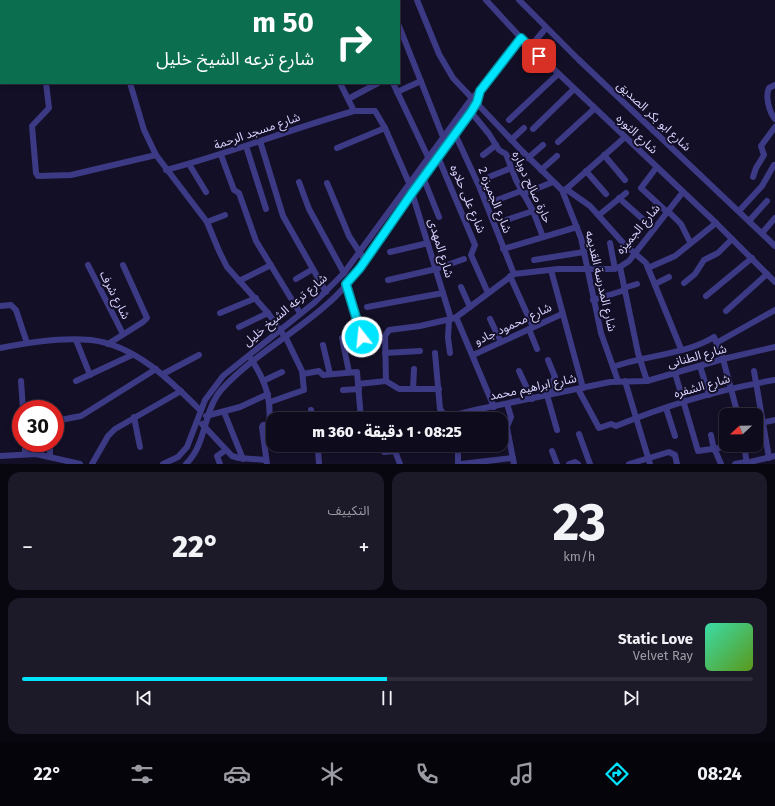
<!DOCTYPE html>
<html lang="ar">
<head>
<meta charset="utf-8">
<style>
  :root { --surface:#0e0b1c; --page:#1c1929; --text:#f1f3f6; --muted:#9b9ba3; --line:#2e2b3b; --accent:#00e5ff }
  body { margin:0; font-family:"Fira Sans","Noto Sans Arabic",sans-serif; background:var(--page); color:var(--text); direction:rtl; height:100vh; display:flex; flex-direction:column; font-size:15px; white-space:nowrap }
  * { box-sizing:border-box; margin:0 }
  p { font-size:13px; color:var(--muted) }
  .icon { flex:none; width:22px; height:22px; fill:none; stroke:currentColor; stroke-width:2; stroke-linecap:round; stroke-linejoin:round }
  .map { position:relative; height:464px; overflow:hidden; direction:ltr }
  .sheet { display:flex; flex-direction:column; gap:8px; padding:8px; background:#08060f; flex:1 }
  .sheet>* { flex:none }
  .hud { position:absolute; left:0px; top:0px; width:400px; height:84px; box-shadow:0 2px 6px #0003,0 0 0 1px var(--line); direction:rtl; background:#0b6e4f; color:#fff; overflow:hidden }
  .needle { width:26px; rotate:248deg }
  .fabs { position:absolute; left:719px; top:408px; display:grid; gap:8px }
  .fabs a { display:grid; place-items:center; width:44px; height:44px; border-radius:8px; background:var(--surface); box-shadow:0 2px 6px #0003,0 0 0 1px var(--line); font-size:20px }
  .speed { position:absolute; left:12px; top:400px; display:flex; gap:8px; font-size:20px; font-weight:700; text-align:center }
  .speed>* { display:grid; place-content:center; width:52px; height:52px; border-radius:50%; background:var(--surface); box-shadow:0 2px 6px #0003,0 0 0 1px var(--line); line-height:1 }
  .speed .limit { border:6px solid #d22; background:#fff; color:#111 }
  .pin { position:absolute; display:grid; place-items:center; width:34px; height:34px; color:#fff; margin:-17px; border-radius:8px; box-shadow:0 2px 6px #0006 }
  .me { position:absolute; width:44px; margin:-22px; rotate:344deg; stroke-linejoin:round; filter:drop-shadow(0 0 3px #0008) }
  .turn { display:flex; align-items:center; gap:14px; height:84px; padding:0 20px; font-size:18px }
  .turn .icon { width:52px; height:52px; stroke-width:2.5 }
  .turn b { display:block; font-size:28px; line-height:34px }
  .big { font-size:30px; font-weight:800; line-height:1.1 }
  .sheet .tile { flex:1; display:flex; flex-direction:column; justify-content:center; gap:6px; min-width:0; padding:0 14px; border-radius:12px; background:var(--page) }
  .sheet .dial { align-items:center; gap:0 }
  .dial b { font-size:52px; line-height:1 }
  .song { display:flex; align-items:center; gap:12px }
  .cover { width:48px; height:48px; border-radius:6px; background:linear-gradient(135deg,hsl(160 70% 55%),hsl(90 70% 35%)) }
  .played { height:4px; border-radius:2px; background:linear-gradient(90deg,var(--accent) 50%,var(--line) 50%) }
  .keys { display:flex; justify-content:space-around; direction:ltr }
  .heat { display:flex; justify-content:space-between; align-items:center; font-size:22px; direction:ltr }
  .sheet .tiles { flex:1; display:grid; gap:8px; grid-template-columns:1fr 1fr }
  .tile:last-child { grid-column:span 2 }
  .trip { position:absolute; left:266px; top:412px; width:242px; height:40px; border-radius:12px; background:var(--surface); box-shadow:0 2px 6px #0003,0 0 0 1px var(--line); font-weight:800; line-height:40px; text-align:center; direction:rtl }
  .dock { display:flex; height:64px; justify-content:space-around; align-items:center; background:#06040b; color:var(--muted) }
  .dock .icon { width:28px; height:28px }
  .dock .on { color:var(--accent) }
  .dock b { font-size:18px; color:var(--text) }
  .map>svg:first-child { display:block }
  .lines { fill:none; stroke-linecap:round; stroke-linejoin:round }
  .street { stroke:#3d3a85; stroke-width:6 }
  .route-casing { stroke:#0095a6; stroke-width:10 }
  .route { stroke:#00e5ff; stroke-width:7 }
  .labels { text-anchor:middle; stroke-width:4; stroke-linejoin:round; paint-order:stroke }
  .street-label { font-size:12px; fill:#d9d4ff; stroke:#130f26 }
</style>
</head>
<body>
<div class="map">
<svg width="775" height="464" viewBox="0 0 775 464">
  <rect width="100%" height="100%" fill="#130f26"/>
  <g class="lines">
    <g class="street">
      <polyline points="113,0 113,1"/>
      <polyline points="303,0 304,1"/>
      <polyline points="387,0 388,1"/>
      <polyline points="417,0 439,54 453,78 521,150 562,190 581,238 601,333 618,381"/>
      <polyline points="486,0 521,38 716,223 775,282"/>
      <polyline points="519,0 578,59 775,246"/>
      <polyline points="324,1 325,0"/>
      <polyline points="373,1 375,0"/>
      <polyline points="399,26 443,137"/>
      <polyline points="530,47 546,28"/>
      <polyline points="46,83 49,108 32,126 36,173 38,176 71,175 156,155"/>
      <polyline points="130,83 144,130 156,155 207,222 219,251 227,267 268,313 287,340 302,371 304,390 270,402"/>
      <polyline points="340,83 354,111 375,111 385,128 409,183 451,319"/>
      <polyline points="393,83 428,157"/>
      <path d="M775,85L769,88C765,96 769,112 775,119"/>
      <polyline points="397,92 421,81"/>
      <polyline points="348,99 378,83"/>
      <polyline points="471,112 489,134 499,150 506,154 516,180 533,211 543,237"/>
      <polyline points="509,120 558,74"/>
      <polyline points="533,129 574,89"/>
      <polyline points="455,134 479,186 514,274"/>
      <polyline points="511,140 524,128"/>
      <polyline points="260,141 283,216 326,292"/>
      <polyline points="558,142 594,109"/>
      <polyline points="246,146 266,209"/>
      <polyline points="337,148 385,128"/>
      <polyline points="221,155 234,190 239,193 256,241 300,313"/>
      <polyline points="483,155 496,145"/>
      <polyline points="604,155 625,180"/>
      <polyline points="438,157 475,245 471,255 488,293"/>
      <polyline points="528,158 543,145"/>
      <polyline points="189,164 206,192"/>
      <polyline points="656,168 641,188 667,212"/>
      <path d="M166,170C230,153 291,129 354,111"/>
      <polyline points="541,170 557,156"/>
      <polyline points="586,171 606,194"/>
      <polyline points="423,177 439,217"/>
      <polyline points="489,177 511,168"/>
      <polyline points="753,177 756,168 764,155 761,146 775,127"/>
      <polyline points="299,182 309,209 344,273"/>
      <polyline points="327,183 349,236 362,256"/>
      <polyline points="566,189 590,206 624,244 646,263 681,349"/>
      <polyline points="564,191 624,138"/>
      <polyline points="523,194 553,182"/>
      <polyline points="619,198 654,229"/>
      <polyline points="497,200 521,191"/>
      <polyline points="668,211 681,224 690,242"/>
      <polyline points="739,211 762,186 774,165"/>
      <polyline points="599,215 626,193"/>
      <polyline points="506,220 533,211"/>
      <polyline points="749,221 767,201"/>
      <polyline points="207,222 225,215"/>
      <polyline points="762,233 775,218"/>
      <polyline points="610,243 615,269"/>
      <polyline points="503,249 577,227"/>
      <polyline points="390,252 428,243"/>
      <polyline points="534,260 584,252"/>
      <polyline points="88,265 123,334"/>
      <polyline points="620,267 638,353 647,381"/>
      <polyline points="648,268 675,256 716,223"/>
      <polyline points="551,270 583,388"/>
      <polyline points="510,276 533,327"/>
      <polyline points="296,279 313,269"/>
      <polyline points="388,280 436,269 464,259"/>
      <polyline points="239,281 271,265"/>
      <polyline points="684,283 695,274 704,260 718,253 732,239"/>
      <polyline points="346,284 362,337 367,340 385,338"/>
      <polyline points="655,284 669,277"/>
      <polyline points="461,287 470,307"/>
      <polyline points="624,288 637,284"/>
      <polyline points="706,296 752,258"/>
      <polyline points="593,300 625,290"/>
      <polyline points="0,306 11,305 16,310 27,343"/>
      <polyline points="367,307 443,293"/>
      <polyline points="726,311 767,274"/>
      <polyline points="220,313 256,298"/>
      <polyline points="456,317 494,407"/>
      <polyline points="490,319 501,342"/>
      <polyline points="449,320 448,338 450,353"/>
      <polyline points="239,327 268,313"/>
      <polyline points="529,329 537,349"/>
      <polyline points="342,338 349,372"/>
      <polyline points="76,340 90,375"/>
      <polyline points="718,342 775,310"/>
      <polyline points="108,344 143,322 147,318 123,265"/>
      <polyline points="323,345 330,374"/>
      <path d="M0,348C29,342 61,337 91,340C135,345 171,381 200,410"/>
      <polyline points="385,353 420,351"/>
      <polyline points="435,353 440,409 447,419"/>
      <polyline points="473,355 562,314"/>
      <path d="M251,359C265,380 272,399 269,425"/>
      <polyline points="548,360 555,377 550,385 552,394"/>
      <polyline points="700,366 709,395"/>
      <path d="M613,367C645,355 685,355 714,337L723,359L738,415"/>
      <polyline points="519,371 532,399"/>
      <polyline points="754,371 769,458"/>
      <polyline points="675,373 698,451 739,445"/>
      <polyline points="163,374 199,355"/>
      <polyline points="303,374 319,371 323,375 357,372 361,419"/>
      <polyline points="21,381 23,409"/>
      <polyline points="76,381 132,355"/>
      <polyline points="263,381 282,372"/>
      <polyline points="386,381 385,336 389,330 420,326 455,318 514,274 558,269 611,269 620,267 629,261 683,192"/>
      <polyline points="625,381 650,464"/>
      <polyline points="358,384 386,381 399,389 439,389"/>
      <polyline points="413,389 414,369"/>
      <path d="M578,389L599,428L611,424L616,426C667,405 721,389 775,380"/>
      <polyline points="343,390 359,389"/>
      <polyline points="547,395 557,430"/>
      <polyline points="507,404 511,417 507,427 508,433 514,464"/>
      <polyline points="666,408 675,436"/>
      <polyline points="50,409 50,406"/>
      <polyline points="311,410 312,419"/>
      <polyline points="224,412 243,459"/>
      <polyline points="206,416 240,407 268,394"/>
      <polyline points="134,417 140,447"/>
      <polyline points="361,418 382,414 386,419"/>
      <polyline points="447,419 451,416 475,410 610,382 647,381 723,359 775,347"/>
      <polyline points="55,421 81,416 156,369"/>
      <polyline points="202,424 232,456 239,458 266,460"/>
      <polyline points="756,424 775,420"/>
      <polyline points="579,434 590,464"/>
      <polyline points="711,435 714,450"/>
      <polyline points="25,443 25,453"/>
      <polyline points="377,445 384,452 395,451 400,464"/>
      <polyline points="458,445 458,464"/>
      <polyline points="744,445 747,464"/>
      <polyline points="318,449 319,464"/>
      <polyline points="715,450 721,464"/>
      <polyline points="552,451 557,464"/>
      <polyline points="0,456 36,454 80,464"/>
      <polyline points="50,456 50,443"/>
      <polyline points="746,463 775,456"/>
      <polyline points="92,464 108,436 115,429 181,391"/>
      <polyline points="163,464 178,457 187,447 205,400 223,376 314,303 344,273 472,98 486,84 521,38"/>
      <path d="M186,464C207,444 203,410 222,389C255,353 300,331 335,297C365,267 386,229 410,195C430,166 451,139 471,112L477,102L480,91"/>
      <polyline points="220,464 217,456 226,450"/>
      <polyline points="267,464 262,427 263,425 272,425"/>
      <polyline points="461,464 513,458"/>
      <polyline points="569,464 575,462 578,464"/>
      <polyline points="629,464 669,452 675,455 677,464"/>
      <polyline points="735,464 746,462"/>
    </g>
  </g>
  <g class="lines">
    <g class="route-casing">
      <polyline id="route" points="362,337 346,284 360,268 412,193 471,112 477,102 480,91 521,38 539,56"/>
    </g>
    <use href="#route" class="route"/>
  </g>
  <g class="labels">
    <g class="street-label">
      <text transform="translate(654 116) rotate(43)" y="4">شارع ابو بكر الصديق</text>
      <text transform="translate(257 131) rotate(-19)" y="4">شارع مسجد الرحمة</text>
      <text transform="translate(637 134) rotate(43)" y="4">شارع الثوره</text>
      <text transform="translate(532 187) rotate(65)" y="4">حارة صالح دوباره</text>
      <text transform="translate(468 199) rotate(67)" y="4">شارع على حلاوه</text>
      <text transform="translate(495 200) rotate(68)" y="4">شارع الجميزه 2</text>
      <text transform="translate(638 229) rotate(-50)" y="4">شارع الجميزه</text>
      <text transform="translate(441 248) rotate(73)" y="4">شارع المهدى</text>
      <text transform="translate(601 281) rotate(77)" y="4">شارع المدرسة القديمه</text>
      <text transform="translate(115 295) rotate(63)" y="4">شارع شرف</text>
      <text transform="translate(285 310) rotate(-40)" y="4">شارع ترعه الشيخ خليل</text>
      <text transform="translate(513 324) rotate(-25)" y="4">شارع محمود جادو</text>
      <text transform="translate(697 356) rotate(-15)" y="4">شارع الطنانى</text>
      <text transform="translate(702 386) rotate(-16)" y="4">شارع الشفره</text>
      <text transform="translate(533 387) rotate(-12)" y="4">شارع ابراهيم محمد</text>
    </g>
  </g>
</svg>
<div class="fabs">
<a><svg class="needle" viewBox="-14 -14 28 28"><path d="M0-13l5 13h-10z" fill="#e53935"/><path d="M0 13l5-13h-10z" fill="#9b9ba3"/></svg></a>
</div>
<div class="speed"><div class="limit">30</div></div>
<div class="pin" style="left:539px;top:56px;background:#d93025"><svg class="icon" aria-label="arrive" viewBox="0 0 24 24"><path d="M6 21V4h12l-3 4 3 4H6"/></svg></div>
<svg class="me" style="left:362px;top:337px" viewBox="-20 -20 40 40"><circle r="17" fill="#00e5ff" stroke="#fff" stroke-width="3"/><path d="M0-11L8 9 0 5-8 9z" fill="#fff"/></svg>
<div class="trip">08:25 · 1 دقيقة · 360 m</div>
<div class="hud">
<div class="turn"><svg class="icon" aria-label="right" viewBox="0 0 24 24"><path d="M7 20v-9h11M14 6l5 5-5 5"/></svg><div><b>50 m</b>شارع ترعه الشيخ خليل</div></div>
</div>
</div>
<section class="sheet">
<div class="tiles">
<div class="tile dial"><b>23</b><p>km/h</p></div>
<div class="tile"><p>التكييف</p>
<div class="heat"><a>−</a><b class="big">22°</b><a>+</a></div>
</div>
<div class="tile">
<div class="song"><i class="cover"></i><div><b>Static Love</b><p>Velvet Ray</p></div></div>
<div class="played"></div>
<div class="keys"><svg class="icon" aria-label="previous" viewBox="0 0 24 24"><path d="M18 5L8 12l10 7zM5 5v14"/></svg><svg class="icon" aria-label="pause" viewBox="0 0 24 24"><path d="M8 5v14M16 5v14"/></svg><svg class="icon" aria-label="next" viewBox="0 0 24 24"><path d="M6 5l10 7-10 7zM19 5v14"/></svg></div>
</div>
</div>
</section>
<nav class="dock">
<b>08:24</b>
<svg class="icon on" aria-label="directions" viewBox="0 0 24 24"><path d="M12 3l9 9-9 9-9-9zM9 14v-3h6M13 9l2 2-2 2"/></svg>
<svg class="icon" aria-label="music" viewBox="0 0 24 24"><path d="M9 18V5l10-2v13"/><circle cx="6" cy="18" r="3"/><circle cx="16" cy="16" r="3"/></svg>
<svg class="icon" aria-label="phone" viewBox="0 0 24 24"><path d="M5 4h4l2 5-3 2q2 4 5 5l2-3 5 2v4C11 20 4 13 5 4z"/></svg>
<svg class="icon" aria-label="climate" viewBox="0 0 24 24"><path d="M12 3v18M4 7l16 10M4 17L20 7"/></svg>
<svg class="icon" aria-label="car" viewBox="0 0 24 24"><path d="M5 17H2v-5l4-1 3-4h7l3 4 3 1v5h-3M9 17h6M6 11h13"/><circle cx="7" cy="17" r="2"/><circle cx="17" cy="17" r="2"/></svg>
<svg class="icon" aria-label="filters" viewBox="0 0 24 24"><path d="M4 7h16M4 17h16"/><circle cx="9" cy="7" r="2"/><circle cx="15" cy="17" r="2"/></svg>
<b>22°</b>
</nav>
</body>
</html>
